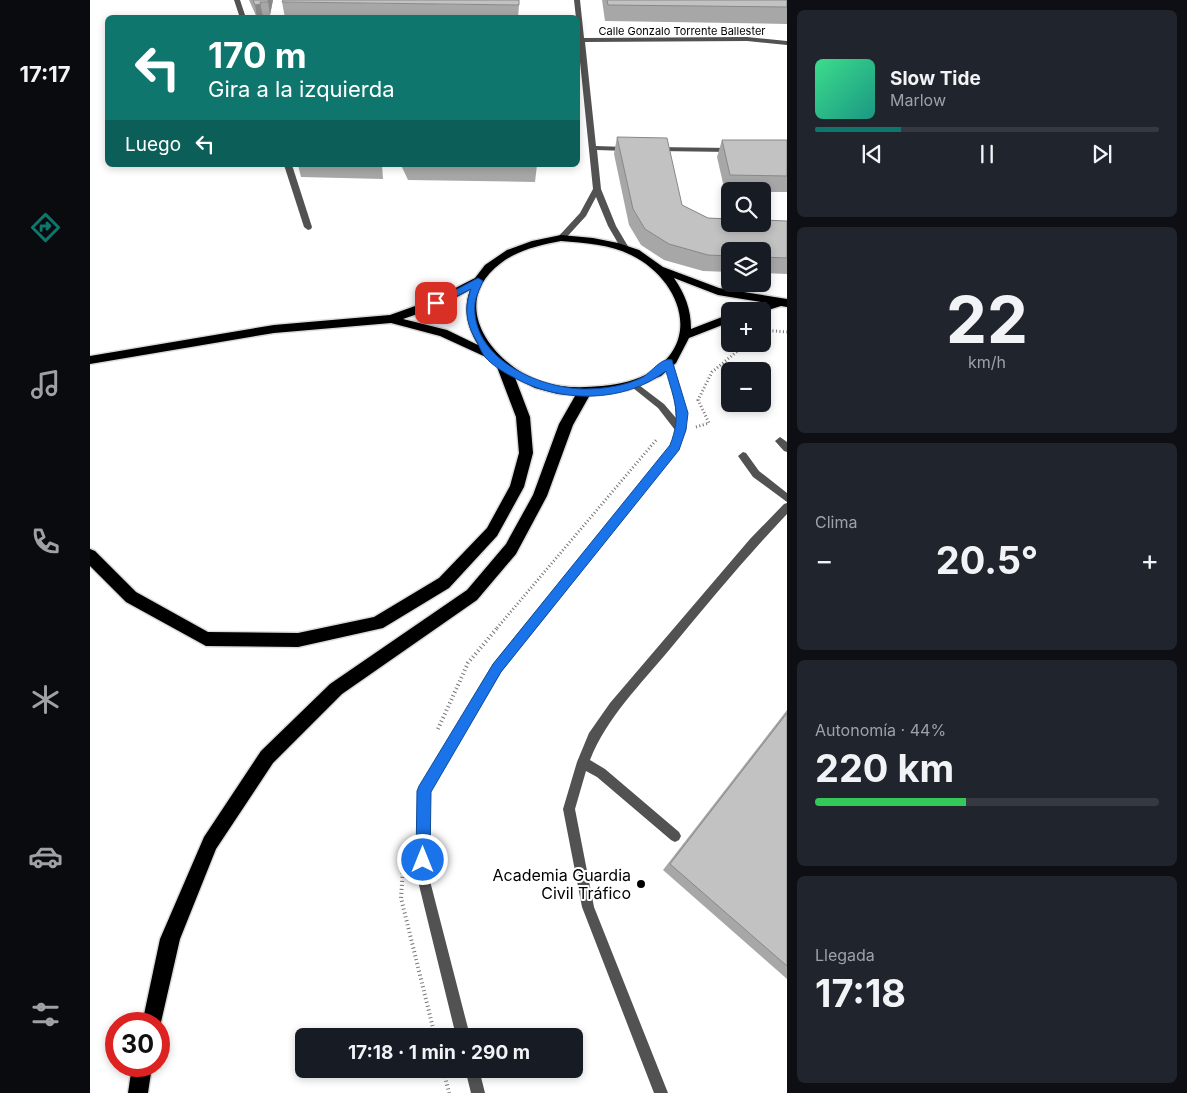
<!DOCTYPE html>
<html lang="es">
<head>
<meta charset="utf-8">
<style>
  :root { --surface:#171b24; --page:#20242c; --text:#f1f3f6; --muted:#9ea1a6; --line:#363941; --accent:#0f766e }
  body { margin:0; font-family:Inter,sans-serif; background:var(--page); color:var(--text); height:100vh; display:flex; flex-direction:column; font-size:19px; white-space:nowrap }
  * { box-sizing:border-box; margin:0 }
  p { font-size:16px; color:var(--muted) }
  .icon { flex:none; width:28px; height:28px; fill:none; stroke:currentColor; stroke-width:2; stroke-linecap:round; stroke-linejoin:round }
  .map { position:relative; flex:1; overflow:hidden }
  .side { display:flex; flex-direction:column; gap:10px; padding:10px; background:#0d0f14; width:400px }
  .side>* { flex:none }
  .banner { position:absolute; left:15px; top:15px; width:475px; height:152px; border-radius:8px; box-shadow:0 2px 8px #0003; background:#0f766e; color:#fff; overflow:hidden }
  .controls { position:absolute; left:631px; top:182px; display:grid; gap:10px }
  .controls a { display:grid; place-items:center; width:50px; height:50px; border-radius:8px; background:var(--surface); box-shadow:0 2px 8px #0003; font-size:25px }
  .speed { position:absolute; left:15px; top:1012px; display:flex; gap:10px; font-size:25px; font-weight:700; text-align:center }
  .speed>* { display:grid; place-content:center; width:65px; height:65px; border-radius:50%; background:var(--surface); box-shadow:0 2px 8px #0003; line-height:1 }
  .speed .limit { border:8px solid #d22; background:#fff; color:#111 }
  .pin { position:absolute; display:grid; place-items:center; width:42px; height:42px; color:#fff; margin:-21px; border-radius:10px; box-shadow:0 2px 8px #0006 }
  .me { position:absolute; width:55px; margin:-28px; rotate:0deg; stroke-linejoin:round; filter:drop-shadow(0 0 4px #0008) }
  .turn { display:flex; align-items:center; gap:18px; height:105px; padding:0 20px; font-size:22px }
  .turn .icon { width:65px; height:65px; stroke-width:2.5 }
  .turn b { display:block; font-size:35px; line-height:42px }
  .then { display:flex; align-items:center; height:48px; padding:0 20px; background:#0003; gap:10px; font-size:19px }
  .big { font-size:38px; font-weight:700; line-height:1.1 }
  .side .tile { flex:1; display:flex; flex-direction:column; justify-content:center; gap:8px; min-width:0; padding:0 18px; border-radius:8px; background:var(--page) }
  .side .dial { align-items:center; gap:0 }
  .dial b { font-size:65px; line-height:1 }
  .song { display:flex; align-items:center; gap:15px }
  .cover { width:60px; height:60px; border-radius:8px; background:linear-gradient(135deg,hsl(150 70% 55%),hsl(170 70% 35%)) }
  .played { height:5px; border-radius:2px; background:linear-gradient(90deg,var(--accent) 25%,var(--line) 25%) }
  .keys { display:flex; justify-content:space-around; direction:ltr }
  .heat { display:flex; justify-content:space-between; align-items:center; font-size:28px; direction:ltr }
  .charge { height:8px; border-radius:4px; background:linear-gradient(90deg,#34c759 44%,var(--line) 0) }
  .trip { position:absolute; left:205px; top:1028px; width:288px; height:50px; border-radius:8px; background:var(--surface); box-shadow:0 2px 8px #0003; font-weight:700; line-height:50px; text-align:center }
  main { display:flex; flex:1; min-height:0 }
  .tab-bar { display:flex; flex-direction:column; width:90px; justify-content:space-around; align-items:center; background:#090b0e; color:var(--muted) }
  .tab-bar .icon { width:35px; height:35px }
  .tab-bar .selected { color:var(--accent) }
  .tab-bar b { font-size:22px; color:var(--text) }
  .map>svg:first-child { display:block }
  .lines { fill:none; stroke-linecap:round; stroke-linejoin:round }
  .primary-casing { stroke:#dbdbdb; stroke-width:3 }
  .highway-casing { stroke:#dbdbdb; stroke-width:3 }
  .path-far1 { stroke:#747474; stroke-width:3; stroke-dasharray:1 2.5; stroke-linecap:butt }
  .path { stroke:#747474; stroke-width:4; stroke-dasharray:1 3; stroke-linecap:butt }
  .lane { fill:#525252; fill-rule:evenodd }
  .street { fill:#525252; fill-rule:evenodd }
  .primary { fill:#000; fill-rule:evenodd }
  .highway { fill:#000; fill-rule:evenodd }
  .wall { fill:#a7a7a7 }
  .shaded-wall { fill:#888 }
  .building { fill:#c2c2c2; stroke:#888 }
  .route { fill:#1a73e8; stroke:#114b97 }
  .poi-dot { fill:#000; stroke:#fff; stroke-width:2 }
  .labels { text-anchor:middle; stroke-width:4; stroke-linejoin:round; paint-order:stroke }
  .far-street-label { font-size:11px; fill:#000; stroke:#fff }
  .near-poi-label { font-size:16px; fill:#000; stroke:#fff; text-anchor:end }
</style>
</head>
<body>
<main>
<nav class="tab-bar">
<b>17:17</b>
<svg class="icon selected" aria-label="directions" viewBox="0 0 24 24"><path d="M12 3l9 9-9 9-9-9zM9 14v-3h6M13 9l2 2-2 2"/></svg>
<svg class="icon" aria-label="music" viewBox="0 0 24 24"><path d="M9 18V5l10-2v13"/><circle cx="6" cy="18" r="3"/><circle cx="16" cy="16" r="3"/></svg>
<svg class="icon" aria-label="phone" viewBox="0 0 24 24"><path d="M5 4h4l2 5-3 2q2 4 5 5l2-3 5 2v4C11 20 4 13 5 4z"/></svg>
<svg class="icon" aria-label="climate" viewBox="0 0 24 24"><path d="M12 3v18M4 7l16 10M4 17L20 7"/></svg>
<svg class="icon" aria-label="car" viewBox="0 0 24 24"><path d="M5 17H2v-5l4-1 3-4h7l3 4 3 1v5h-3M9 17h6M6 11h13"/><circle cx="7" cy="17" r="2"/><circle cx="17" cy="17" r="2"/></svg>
<svg class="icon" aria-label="filters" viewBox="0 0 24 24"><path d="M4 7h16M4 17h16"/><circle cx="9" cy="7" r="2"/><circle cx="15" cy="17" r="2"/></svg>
</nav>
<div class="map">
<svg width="697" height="1093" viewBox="0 0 697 1093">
  <rect width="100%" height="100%" fill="#fff"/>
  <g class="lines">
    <g class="primary-casing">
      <path id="primary" d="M471,235L503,238L528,243L549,250L573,267L629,288L697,299V307L691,306L672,312L658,311L659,308L677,303L628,295L584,278C595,294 601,309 601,329L640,314V322L599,338L586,363L571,376L538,390L498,396L468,394L445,388L417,374L398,358L350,336L301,323L184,333L0,364V356L184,325L300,315L342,300L385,278L395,265L417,250L442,241ZM471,241C495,243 519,244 541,255C587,277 614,338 562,371C547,381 530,384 512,386C492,388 471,388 452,382C403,365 356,304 411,263C428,250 450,245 471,241ZM380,290C373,309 377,327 388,345L357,330L313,319L350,306Z"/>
    </g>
    <g class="highway-casing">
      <g id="highway">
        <polygon points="414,362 419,364 421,367 440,417 443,453 434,487 407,536 359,588 293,628 208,647 116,646 36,602 0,566 0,549 5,551 46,592 118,632 208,633 284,617 349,578 397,528 420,486 429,453 426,417 407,367 409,364"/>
        <polygon points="494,388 499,389 501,393 483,425 457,496 426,554 387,600 252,694 183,763 126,849 90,939 69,1031 69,1024 52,1024 70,939 114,837 171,751 240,684 377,590 416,544 443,495 469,424 489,389"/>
        <polygon points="42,1066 62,1066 58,1093 38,1093"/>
      </g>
    </g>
    <g class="path-far1">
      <polyline points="672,330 697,332"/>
      <polyline points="606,427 619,423 608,400 622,372 656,344"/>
      <polyline points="407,628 567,439"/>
    </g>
    <g class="path">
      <polyline points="348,729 378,663 408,627"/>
      <polyline points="313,869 311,898 345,1036"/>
      <polyline points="353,1069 359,1093"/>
    </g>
    <path class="lane" d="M697,503V514C656,557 618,603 580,649C551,684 517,717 500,760L515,769L589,832L591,836L589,840L585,842L581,840L507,777L496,771L485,809L504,907L578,1093H564L492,907L473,809L487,762L499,733L520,703L660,539L694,504Z"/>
    <g class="street">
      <polygon points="144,0 150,0 156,18 150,18"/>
      <polygon points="484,0 490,0 494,38 657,37 697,41 697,45 657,41 495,42 506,146 536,147 540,149 536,151 507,150 511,189 526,226 539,248 535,251 532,250 518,226 506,197 496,216 474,240 468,240 467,238 490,213 503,189 488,42 488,18 486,18"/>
      <polygon points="565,147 641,148 645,150 641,152 568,151 565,151"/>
      <polygon points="194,165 202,165 222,227 221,229 218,230 214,227"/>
      <path d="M578,360L582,363C592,393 602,420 588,450L411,672L340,792L339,877L380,1036H366L327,877L328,791L403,664L581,445L585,430L568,408L538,384L542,381L545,382L574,404L586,418L584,395L574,363Z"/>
      <polygon points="690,437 697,442 697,452 694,451 685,441"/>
      <polygon points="653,452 656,453 669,471 697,493 697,502 663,477 648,456"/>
      <polygon points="375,1069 389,1069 395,1093 381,1093"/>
    </g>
    <use href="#primary" class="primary"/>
    <use href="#highway" class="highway"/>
  </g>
  <g class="wall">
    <polygon points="159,0 183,0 180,15 173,15 173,17 167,18"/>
    <polygon points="512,0 697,0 697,24 515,21"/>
    <polygon points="192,2 429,5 428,18 195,18"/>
    <polygon points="527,137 592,205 618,218 697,222 697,274 672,273 672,251 640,251 640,272 613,271 574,260 551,245 539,225 524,154"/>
    <polygon points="632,140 697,140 697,192 672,192 672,191 635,192 627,157"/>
    <polygon points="208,165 292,165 293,179 211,177"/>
    <polygon points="311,165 447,165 445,182 318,180"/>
    <polygon points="697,710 697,979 573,870"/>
  </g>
  <g class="shaded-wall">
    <polygon points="178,0 183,0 180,15 178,2"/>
    <polygon points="170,2 173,17 167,18 165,5"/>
  </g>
  <g class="building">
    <polygon points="163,0 178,0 178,2 170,2 171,4 165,5"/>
    <polygon points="193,0 429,0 429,5 192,2"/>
    <polygon points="517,0 697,0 697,7 518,5"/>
    <polygon points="527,137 577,138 592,205 618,218 640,219 640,224 672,224 672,220 697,221 697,258 672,257 672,251 640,251 640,256 618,255 579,244 555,229 543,209"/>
    <polygon points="632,140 697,140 697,176 640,175"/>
    <polygon points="697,713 697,966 580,864"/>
  </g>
  <path class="route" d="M388,278L393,281C390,288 386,296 385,303C380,358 448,388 494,389C513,389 536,386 553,377C562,372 571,357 582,360L598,413L596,430L589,450L411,672L341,792L340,860L338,865L333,867L328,865L326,860L327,791L329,786L403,664L580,445C592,415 584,400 576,371C533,404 469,403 423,377C413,372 402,365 395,357C391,352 389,345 386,340C376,323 374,308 381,289L349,305L346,306L341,303Z"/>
  <circle class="poi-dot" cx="551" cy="884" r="5"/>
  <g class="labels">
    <g class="far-street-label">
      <text x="592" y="35">Calle Gonzalo Torrente Ballester</text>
    </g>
    <g class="near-poi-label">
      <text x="541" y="881">Academia Guardia<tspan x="541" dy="18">Civil Tráfico</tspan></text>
    </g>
  </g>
</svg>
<div class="controls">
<a><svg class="icon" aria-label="search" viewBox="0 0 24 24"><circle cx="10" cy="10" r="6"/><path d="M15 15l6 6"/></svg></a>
<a><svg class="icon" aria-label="layers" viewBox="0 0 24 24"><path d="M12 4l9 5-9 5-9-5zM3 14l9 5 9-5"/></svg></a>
<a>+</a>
<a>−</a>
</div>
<div class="speed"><div class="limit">30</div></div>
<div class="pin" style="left:346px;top:303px;background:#d93025"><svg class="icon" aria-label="arrive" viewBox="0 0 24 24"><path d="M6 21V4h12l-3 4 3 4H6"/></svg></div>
<svg class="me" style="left:333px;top:860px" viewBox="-20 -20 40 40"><circle r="17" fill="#1a73e8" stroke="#fff" stroke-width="3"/><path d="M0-11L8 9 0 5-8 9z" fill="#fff"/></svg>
<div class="trip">17:18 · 1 min · 290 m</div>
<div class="banner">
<div class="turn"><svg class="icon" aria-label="left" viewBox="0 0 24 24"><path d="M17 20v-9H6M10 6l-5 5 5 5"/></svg><div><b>170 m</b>Gira a la izquierda</div></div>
<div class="then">Luego<svg class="icon" aria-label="left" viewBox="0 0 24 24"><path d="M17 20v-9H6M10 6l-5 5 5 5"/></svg></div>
</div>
</div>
<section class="side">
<div class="tile">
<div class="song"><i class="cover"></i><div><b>Slow Tide</b><p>Marlow</p></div></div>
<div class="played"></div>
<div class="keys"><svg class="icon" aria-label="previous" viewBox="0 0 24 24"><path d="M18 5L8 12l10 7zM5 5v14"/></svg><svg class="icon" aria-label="pause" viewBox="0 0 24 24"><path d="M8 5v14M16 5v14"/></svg><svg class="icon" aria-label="next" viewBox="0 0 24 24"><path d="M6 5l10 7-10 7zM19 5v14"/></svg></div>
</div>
<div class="tile dial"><b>22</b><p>km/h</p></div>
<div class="tile"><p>Clima</p>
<div class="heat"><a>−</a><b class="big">20.5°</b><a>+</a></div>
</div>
<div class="tile"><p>Autonomía · 44%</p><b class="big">220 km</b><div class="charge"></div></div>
<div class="tile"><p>Llegada</p><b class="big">17:18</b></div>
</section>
</main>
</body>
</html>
